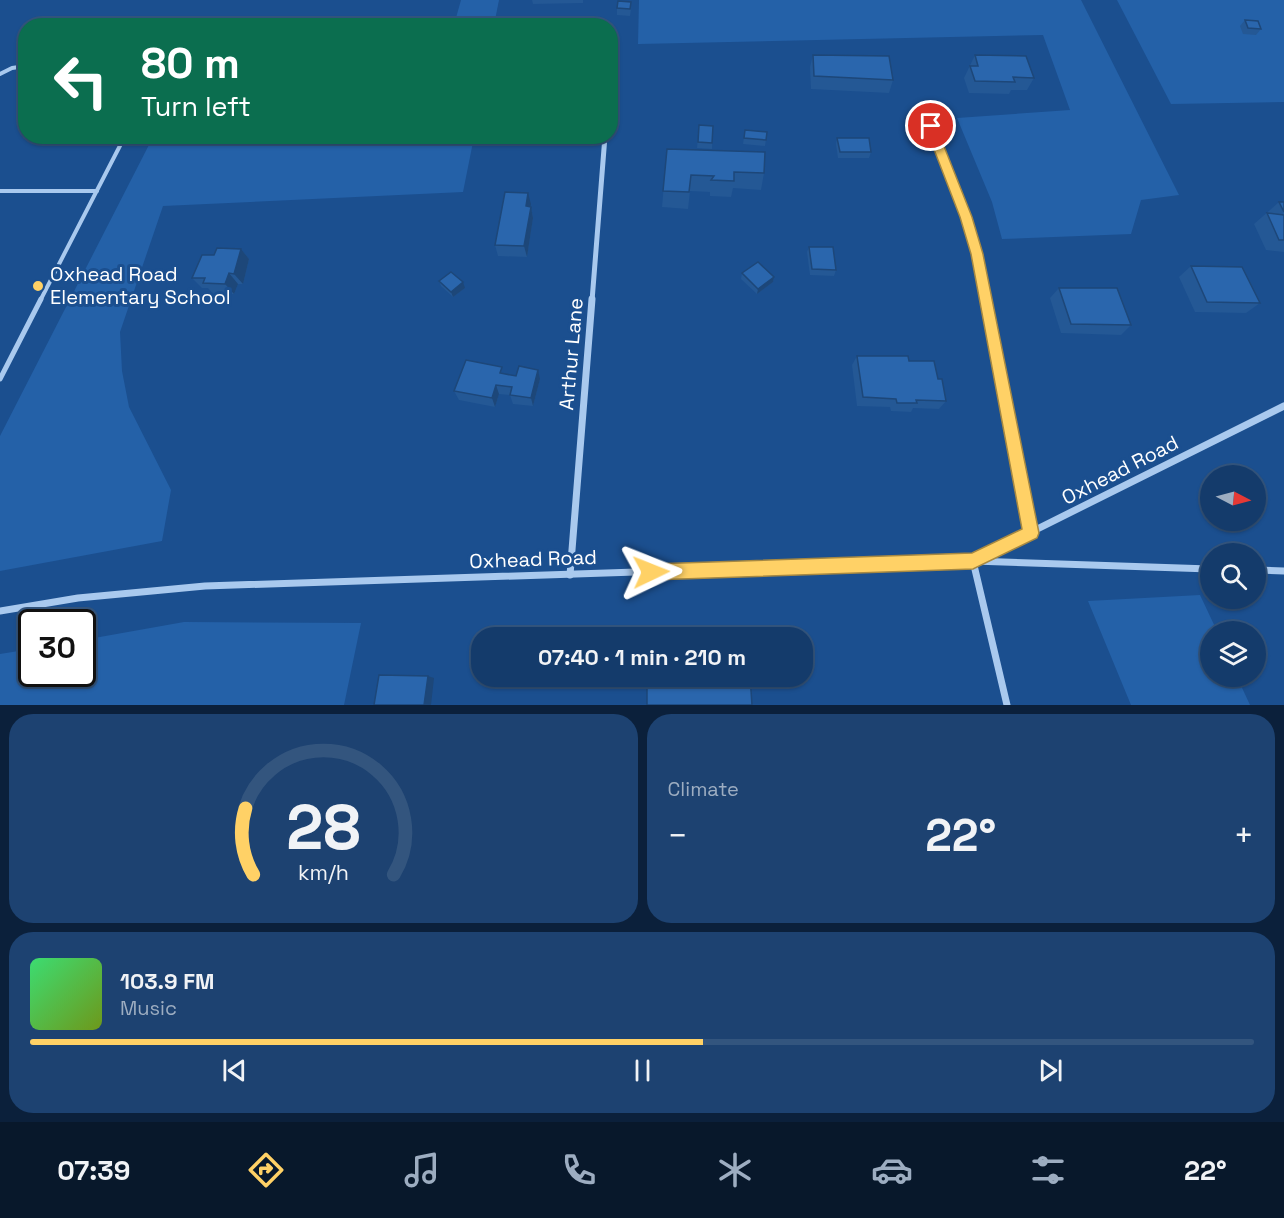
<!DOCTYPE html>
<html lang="en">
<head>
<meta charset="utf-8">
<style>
  :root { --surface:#143b6b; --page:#1d4271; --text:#f1f3f6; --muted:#9dadc1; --line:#33557e; --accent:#ffd166 }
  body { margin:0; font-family:"Space Grotesk",sans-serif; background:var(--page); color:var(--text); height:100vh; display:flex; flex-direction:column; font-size:22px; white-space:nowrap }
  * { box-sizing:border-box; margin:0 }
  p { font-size:20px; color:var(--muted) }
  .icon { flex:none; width:33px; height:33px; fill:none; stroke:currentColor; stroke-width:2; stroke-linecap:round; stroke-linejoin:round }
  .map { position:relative; height:705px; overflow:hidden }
  .drawer { display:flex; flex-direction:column; gap:9px; padding:9px; background:#0b203b; flex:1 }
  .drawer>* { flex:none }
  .hud { position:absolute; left:18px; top:18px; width:600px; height:126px; border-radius:24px; box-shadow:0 2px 4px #0004,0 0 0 2px var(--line); background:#0b6e4f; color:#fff; overflow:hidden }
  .needle { width:39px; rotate:96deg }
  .tools { position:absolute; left:1200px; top:465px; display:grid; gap:12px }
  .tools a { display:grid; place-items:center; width:66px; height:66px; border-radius:50%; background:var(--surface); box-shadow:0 2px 4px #0004,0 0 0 2px var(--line); font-size:30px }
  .speed { position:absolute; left:18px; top:609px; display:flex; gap:12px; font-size:30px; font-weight:700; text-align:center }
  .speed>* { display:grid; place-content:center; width:78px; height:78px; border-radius:50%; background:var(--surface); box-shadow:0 2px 4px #0004,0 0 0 2px var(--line); line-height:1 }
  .speed .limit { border:3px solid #111; border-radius:9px; background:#fff; color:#111 }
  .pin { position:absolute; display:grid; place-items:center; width:51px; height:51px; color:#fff; margin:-26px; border:3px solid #fff; border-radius:50%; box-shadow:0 2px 6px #0007 }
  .me { position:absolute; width:66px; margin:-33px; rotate:88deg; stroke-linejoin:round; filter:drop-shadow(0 0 4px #0008) }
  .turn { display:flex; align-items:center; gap:21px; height:126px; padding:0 24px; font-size:27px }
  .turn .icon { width:78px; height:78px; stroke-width:2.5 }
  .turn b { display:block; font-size:42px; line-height:51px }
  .big { font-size:45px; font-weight:700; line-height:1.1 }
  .drawer .card { flex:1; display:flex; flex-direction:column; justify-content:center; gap:9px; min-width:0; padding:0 21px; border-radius:24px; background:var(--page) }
  .drawer .dial { align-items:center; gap:0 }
  .dial svg { height:156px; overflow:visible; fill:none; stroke:var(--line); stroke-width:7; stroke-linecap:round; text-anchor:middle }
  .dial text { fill:var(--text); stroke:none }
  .song { display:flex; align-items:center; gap:18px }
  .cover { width:72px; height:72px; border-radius:9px; background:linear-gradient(135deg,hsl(140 70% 55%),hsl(80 70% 35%)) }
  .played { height:6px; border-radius:3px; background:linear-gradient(90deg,var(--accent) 55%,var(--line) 55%) }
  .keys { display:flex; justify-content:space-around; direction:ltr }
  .heat { display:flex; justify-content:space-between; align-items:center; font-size:33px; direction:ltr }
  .drawer .tiles { flex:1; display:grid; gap:9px; grid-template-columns:1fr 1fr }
  .card:last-child { grid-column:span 2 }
  .trip { position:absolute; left:471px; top:627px; width:342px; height:60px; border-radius:24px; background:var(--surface); box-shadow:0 2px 4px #0004,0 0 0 2px var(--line); font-weight:700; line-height:60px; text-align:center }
  .tab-bar { display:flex; height:96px; justify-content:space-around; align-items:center; background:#08182b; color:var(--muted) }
  .tab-bar .icon { width:42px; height:42px }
  .tab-bar .current { color:var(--accent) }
  .tab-bar b { font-size:27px; color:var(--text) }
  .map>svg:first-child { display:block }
  .green { fill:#2461a8 }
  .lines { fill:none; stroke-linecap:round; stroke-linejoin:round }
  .lane-far1 { stroke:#a9c9ee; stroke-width:4 }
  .lane { stroke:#a9c9ee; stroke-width:5 }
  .street-far1 { stroke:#a9c9ee; stroke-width:5 }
  .street { stroke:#a9c9ee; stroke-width:7 }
  .wall { fill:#245895 }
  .shaded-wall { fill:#1d4779 }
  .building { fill:#2a66ad; stroke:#1d4779; stroke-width:1.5 }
  .route { fill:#ffd166; stroke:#a68842; stroke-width:1.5 }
  .poi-dot { fill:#ffd166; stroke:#1b4f8f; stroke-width:2 }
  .labels { text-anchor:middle; stroke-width:6; stroke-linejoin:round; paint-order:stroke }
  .poi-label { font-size:20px; fill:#fff; stroke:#1b4f8f; text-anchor:start }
  .street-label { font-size:20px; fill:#fff; stroke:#1b4f8f }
</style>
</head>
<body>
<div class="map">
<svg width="1284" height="705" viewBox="0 0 1284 705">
  <rect width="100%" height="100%" fill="#1b4f8f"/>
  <g class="green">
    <polygon points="461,0 499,0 494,25 454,25"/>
    <polygon points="639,0 1081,0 1179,195 1141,200 1131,234 1002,239 992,202 957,118 1070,110 1043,35 638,44"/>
    <polygon points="1117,0 1284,0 1284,102 1171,104"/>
    <polygon points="153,137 474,137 463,192 163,206 120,332 122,371 129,407 171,490 162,541 0,571 0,436"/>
    <polygon points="1200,595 1217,631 1210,632 1210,676 1237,677 1250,705 1131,705 1088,601"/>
    <polygon points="184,622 361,623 344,705 0,705 0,654 31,649 32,674 82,674 83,640"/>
  </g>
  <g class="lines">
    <g class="lane-far1">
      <polyline points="0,74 12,68 26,66"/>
      <polyline points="0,191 97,191"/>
      <polyline points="40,301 125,136"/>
    </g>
    <polyline class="lane" points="0,379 41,299"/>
    <g class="street-far1">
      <polyline points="610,67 613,32"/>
      <path d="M931,126C954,185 974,239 986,301"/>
      <polyline points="592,301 605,136"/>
    </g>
    <g class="street">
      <polyline points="986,299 1031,533"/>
      <polyline points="1256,570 1284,571"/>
      <polyline points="570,575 592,299"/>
      <polyline points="0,611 78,598 205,586 973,561 1284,406"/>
      <polyline points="1007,705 973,561 1210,569"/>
    </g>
  </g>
  <g class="wall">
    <polygon points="532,0 583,0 583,3 533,4"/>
    <polygon points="617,8 631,9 630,16 617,15"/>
    <polygon points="1245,20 1261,29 1256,35 1243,34 1240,26"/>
    <polygon points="813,55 893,80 889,93 811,89 810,67"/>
    <polygon points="975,55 1034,78 1027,90 1011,90 1009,94 969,93 964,78"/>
    <polygon points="699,125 713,126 712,149 697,148"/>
    <polygon points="745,130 767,132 765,146 743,144"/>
    <polygon points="837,138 871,152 869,158 838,158 836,144"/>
    <polygon points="667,149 764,173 761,190 733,188 731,197 710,196 710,192 690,191 688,209 662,207"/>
    <polygon points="1279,202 1284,202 1284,252 1266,250 1254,224"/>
    <polygon points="531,204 530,207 531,207 533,218 527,257 498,256 495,245"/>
    <polygon points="809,247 836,270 834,276 810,275 807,252"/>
    <polygon points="241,249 249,259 243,284 238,284 234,294 213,294 208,288 202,288 192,278 214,255"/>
    <polygon points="1191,266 1260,303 1246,313 1195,312 1179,277"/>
    <polygon points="742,273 774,277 773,282 757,294 741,279"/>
    <polygon points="439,281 465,288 453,297 441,286"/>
    <polygon points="1059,288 1131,325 1121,335 1061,333 1050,298"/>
    <polygon points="857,356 909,361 946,401 939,409 913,408 911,412 891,411 890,407 857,406 852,365"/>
    <polygon points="504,374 540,379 533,406 513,404 510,395 499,394 495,407 459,400 454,391"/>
  </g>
  <g class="shaded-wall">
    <polygon points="528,193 531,204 529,217 526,206"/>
    <polygon points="531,207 533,218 527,257 524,246"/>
    <polygon points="241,249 249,259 243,284 234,274"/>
    <polygon points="229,273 238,284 234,294 225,284"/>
    <polygon points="774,277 773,282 757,294 758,289"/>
    <polygon points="463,282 465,288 453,297 451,292"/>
    <polygon points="538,370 540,379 533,406 531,398"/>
    <polygon points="496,385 499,394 495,407 492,398"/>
    <polygon points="428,676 434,678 431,705 424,705"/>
  </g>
  <g class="building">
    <polygon points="618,1 631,2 630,9 617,8"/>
    <polygon points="1245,20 1258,21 1261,29 1248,28"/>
    <polygon points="813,55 889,56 893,80 814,76"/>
    <polygon points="975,55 1026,56 1034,78 1013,77 1015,82 975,81 970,66 978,66"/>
    <polygon points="699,125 713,126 712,143 698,142"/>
    <polygon points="745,130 767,132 766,140 744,138"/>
    <polygon points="837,138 869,138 871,152 840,152"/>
    <polygon points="667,149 765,152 764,173 734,172 734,181 711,180 714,176 691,175 689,192 663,191"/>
    <polygon points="505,192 528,193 526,206 531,207 524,246 495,245"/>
    <polygon points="1279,202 1284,202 1284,212"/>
    <polygon points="1267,213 1284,215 1284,240 1279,240"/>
    <polygon points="809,247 833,247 836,270 812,269"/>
    <polygon points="217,248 241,249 234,274 229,273 225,284 203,283 205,278 192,278 202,255 214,255"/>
    <polygon points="758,262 774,277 758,289 742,273"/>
    <polygon points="1191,266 1242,267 1260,303 1207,302"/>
    <polygon points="451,272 463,282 451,292 439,281"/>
    <polygon points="1059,288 1117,288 1131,325 1071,324"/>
    <polygon points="857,356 908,356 909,361 934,361 938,379 942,379 946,401 916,400 917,403 897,403 896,399 863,397"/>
    <polygon points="466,360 502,367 500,373 516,376 519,366 538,370 531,398 510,395 512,387 496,385 492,398 454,391"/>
    <polygon points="379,675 428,676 424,705 374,705"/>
    <polygon points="647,676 750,676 752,705 647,705"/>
  </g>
  <polygon class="route" points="931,122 936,126 972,217 983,254 1039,533 1037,538 973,569 651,580 645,578 643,572 645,566 651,564 972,553 1022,529 971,254 960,217 925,126"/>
  <circle class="poi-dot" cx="38" cy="286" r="6"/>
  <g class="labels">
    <g class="poi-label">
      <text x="50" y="281">Oxhead Road<tspan x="50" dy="23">Elementary School</tspan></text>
    </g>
    <g class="street-label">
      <text transform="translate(571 354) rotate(-85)" y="7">Arthur Lane</text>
      <text transform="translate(1120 470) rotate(-27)" y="7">Oxhead Road</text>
      <text transform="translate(533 559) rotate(-2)" y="7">Oxhead Road</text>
    </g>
  </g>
</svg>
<div class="tools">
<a><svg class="needle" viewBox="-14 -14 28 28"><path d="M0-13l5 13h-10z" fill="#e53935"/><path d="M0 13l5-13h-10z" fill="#9dadc1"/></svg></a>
<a><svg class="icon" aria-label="search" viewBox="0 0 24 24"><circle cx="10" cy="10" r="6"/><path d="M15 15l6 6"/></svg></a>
<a><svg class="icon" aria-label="layers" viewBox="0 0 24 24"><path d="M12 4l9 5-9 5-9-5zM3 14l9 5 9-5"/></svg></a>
</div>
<div class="speed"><div class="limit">30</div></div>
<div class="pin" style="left:931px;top:126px;background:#d93025"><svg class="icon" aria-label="arrive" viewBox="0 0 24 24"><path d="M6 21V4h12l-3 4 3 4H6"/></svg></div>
<svg class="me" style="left:651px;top:572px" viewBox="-20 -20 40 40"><path d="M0-17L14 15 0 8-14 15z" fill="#ffd166" stroke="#fff" stroke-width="4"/></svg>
<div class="trip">07:40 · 1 min · 210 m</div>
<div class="hud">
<div class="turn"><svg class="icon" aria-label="left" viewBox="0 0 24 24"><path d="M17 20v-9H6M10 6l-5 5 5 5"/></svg><div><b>80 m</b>Turn left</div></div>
</div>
</div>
<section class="drawer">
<div class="tiles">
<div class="card dial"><svg viewBox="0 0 100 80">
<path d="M14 69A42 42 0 1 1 86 69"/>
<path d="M14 69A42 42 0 0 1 10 35" stroke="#ffd166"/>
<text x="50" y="56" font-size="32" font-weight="700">28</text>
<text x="50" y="72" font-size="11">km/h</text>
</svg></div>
<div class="card"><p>Climate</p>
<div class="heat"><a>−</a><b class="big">22°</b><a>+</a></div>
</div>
<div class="card">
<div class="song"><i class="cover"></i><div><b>103.9 FM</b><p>Music</p></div></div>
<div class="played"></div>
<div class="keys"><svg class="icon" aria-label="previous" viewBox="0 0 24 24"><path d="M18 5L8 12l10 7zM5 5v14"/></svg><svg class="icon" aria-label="pause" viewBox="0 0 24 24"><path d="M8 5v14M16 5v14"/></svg><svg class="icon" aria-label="next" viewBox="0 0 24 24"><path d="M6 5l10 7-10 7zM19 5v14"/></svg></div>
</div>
</div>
</section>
<nav class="tab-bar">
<b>07:39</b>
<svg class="icon current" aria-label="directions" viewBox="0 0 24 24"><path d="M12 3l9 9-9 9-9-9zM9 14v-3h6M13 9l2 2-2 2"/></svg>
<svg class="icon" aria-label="music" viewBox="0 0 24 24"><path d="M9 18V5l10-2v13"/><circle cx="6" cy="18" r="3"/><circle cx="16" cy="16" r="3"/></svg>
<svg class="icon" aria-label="phone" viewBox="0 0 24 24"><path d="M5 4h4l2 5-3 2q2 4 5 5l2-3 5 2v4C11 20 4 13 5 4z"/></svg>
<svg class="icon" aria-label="climate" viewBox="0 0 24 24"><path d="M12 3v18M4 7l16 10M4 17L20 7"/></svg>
<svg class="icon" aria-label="car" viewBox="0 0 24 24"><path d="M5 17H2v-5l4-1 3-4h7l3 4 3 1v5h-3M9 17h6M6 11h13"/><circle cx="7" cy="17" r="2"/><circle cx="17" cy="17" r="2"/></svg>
<svg class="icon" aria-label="filters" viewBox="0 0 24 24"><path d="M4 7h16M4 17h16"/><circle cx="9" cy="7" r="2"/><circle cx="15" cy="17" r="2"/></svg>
<b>22°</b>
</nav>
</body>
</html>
